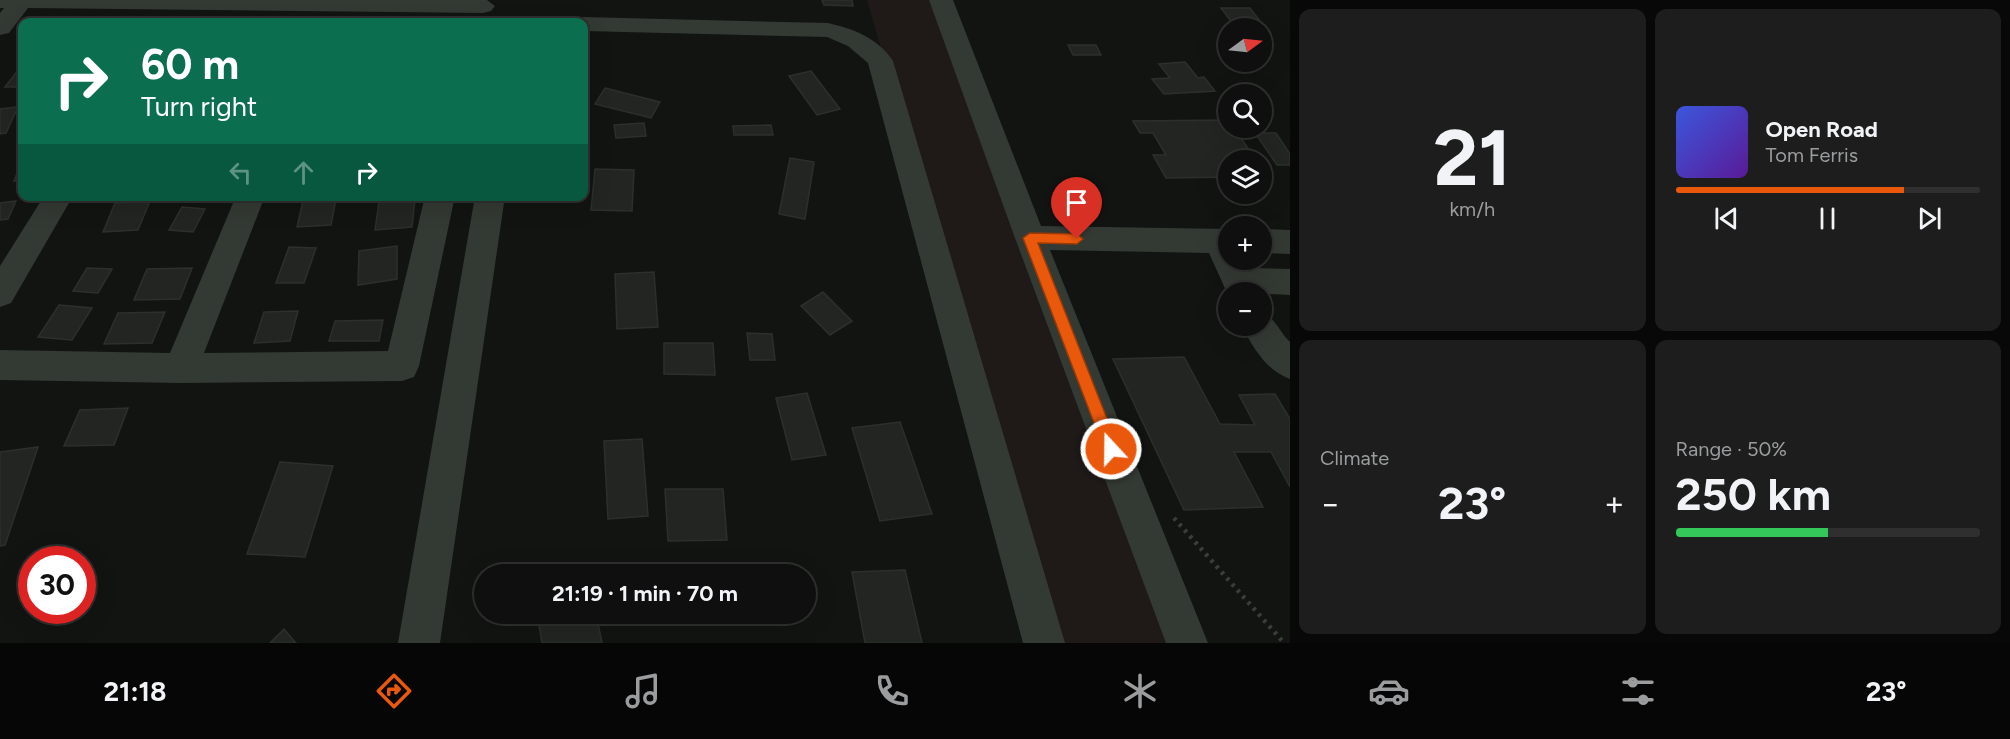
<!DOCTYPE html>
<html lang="en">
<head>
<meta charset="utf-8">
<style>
  :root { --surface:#0e0f0e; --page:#1c1d1c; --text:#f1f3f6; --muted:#9b9c9e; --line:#2e2f2e; --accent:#ea580c }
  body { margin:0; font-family:Figtree,sans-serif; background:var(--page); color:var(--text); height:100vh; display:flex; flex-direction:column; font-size:22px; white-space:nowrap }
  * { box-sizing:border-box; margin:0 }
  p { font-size:20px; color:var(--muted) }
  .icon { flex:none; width:33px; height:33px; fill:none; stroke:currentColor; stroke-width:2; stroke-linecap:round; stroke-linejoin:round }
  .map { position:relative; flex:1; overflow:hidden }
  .details { display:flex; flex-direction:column; gap:9px; padding:9px; background:#080808; width:720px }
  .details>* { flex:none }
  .top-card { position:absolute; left:18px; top:18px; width:570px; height:183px; border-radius:12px; box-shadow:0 6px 24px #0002,0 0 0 2px var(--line); background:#0b6e4f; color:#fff; overflow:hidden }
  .needle { width:39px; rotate:75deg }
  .tools { position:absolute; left:1218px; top:18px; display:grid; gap:12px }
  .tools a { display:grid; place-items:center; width:54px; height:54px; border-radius:50%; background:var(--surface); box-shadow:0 6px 24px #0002,0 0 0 2px var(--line); font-size:30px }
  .speed { position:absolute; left:18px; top:546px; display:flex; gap:12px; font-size:30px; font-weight:700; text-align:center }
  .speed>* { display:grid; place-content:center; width:78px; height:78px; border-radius:50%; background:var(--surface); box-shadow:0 6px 24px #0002,0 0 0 2px var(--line); line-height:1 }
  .speed .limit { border:9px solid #d22; background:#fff; color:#111 }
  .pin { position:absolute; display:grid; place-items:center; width:51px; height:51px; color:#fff; margin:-62px -26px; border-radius:50% 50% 50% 0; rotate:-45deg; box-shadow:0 0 6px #0007 }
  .pin .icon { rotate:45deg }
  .me { position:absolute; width:66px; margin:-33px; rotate:339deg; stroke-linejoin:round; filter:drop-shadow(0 0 4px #0008) }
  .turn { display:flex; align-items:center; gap:21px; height:126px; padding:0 24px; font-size:27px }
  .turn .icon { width:78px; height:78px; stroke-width:2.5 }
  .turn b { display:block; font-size:42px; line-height:51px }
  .lanes { display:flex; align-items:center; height:57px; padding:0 24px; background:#0003; justify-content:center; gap:30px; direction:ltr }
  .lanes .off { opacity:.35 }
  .big { font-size:45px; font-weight:700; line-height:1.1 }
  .details .widget { flex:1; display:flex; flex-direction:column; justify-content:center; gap:9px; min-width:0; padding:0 21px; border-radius:12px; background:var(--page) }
  .details .dial { align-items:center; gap:0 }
  .dial b { font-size:78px; line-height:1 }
  .song { display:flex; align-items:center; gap:18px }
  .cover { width:72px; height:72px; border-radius:9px; background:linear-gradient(135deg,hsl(230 70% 55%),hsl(270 70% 35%)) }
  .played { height:6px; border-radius:3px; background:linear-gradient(90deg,var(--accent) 75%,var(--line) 75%) }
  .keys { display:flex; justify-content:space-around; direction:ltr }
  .heat { display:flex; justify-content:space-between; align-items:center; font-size:33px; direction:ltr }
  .charge { height:9px; border-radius:4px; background:linear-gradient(90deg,#34c759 50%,var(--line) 0) }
  .details .tiles { flex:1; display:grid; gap:9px; grid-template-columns:repeat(2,1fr) }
  .trip { position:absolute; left:474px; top:564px; width:342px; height:60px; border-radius:30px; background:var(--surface); box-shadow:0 6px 24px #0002,0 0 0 2px var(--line); font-weight:700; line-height:60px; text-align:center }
  .tab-bar { display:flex; height:96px; justify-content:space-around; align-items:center; background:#060606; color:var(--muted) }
  .tab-bar .icon { width:42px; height:42px }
  .tab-bar .active { color:var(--accent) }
  .tab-bar b { font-size:27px; color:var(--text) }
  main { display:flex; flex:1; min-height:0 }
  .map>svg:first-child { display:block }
  .green { fill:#1f1a18 }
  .building { fill:#222522; stroke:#2c302c; stroke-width:1.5 }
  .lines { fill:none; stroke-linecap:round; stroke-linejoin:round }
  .path { stroke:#3a4039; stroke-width:4.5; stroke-dasharray:3 5; stroke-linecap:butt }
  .minor { fill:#333933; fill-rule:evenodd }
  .route { fill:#ea580c; stroke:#983908; stroke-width:1.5 }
</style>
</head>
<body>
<main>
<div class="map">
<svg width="1290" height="643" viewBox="0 0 1290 643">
  <rect width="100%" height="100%" fill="#121412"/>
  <polygon class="green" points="867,0 935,0 1178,643 1053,643"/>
  <g class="building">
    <polygon points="822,0 852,0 853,6 824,5"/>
    <polygon points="1221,8 1250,8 1269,33 1262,33 1262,28 1236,28"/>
    <polygon points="1068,45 1096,45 1101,55 1073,55"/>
    <polygon points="1185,62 1198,78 1204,77 1215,91 1164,94 1152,79 1170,78 1159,64"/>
    <polygon points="22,65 22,87 5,87"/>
    <polygon points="811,71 840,109 817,115 789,76"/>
    <polygon points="605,88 660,102 651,118 595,104"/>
    <polygon points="18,107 6,133 0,134 0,109"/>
    <polygon points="1228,120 1228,128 1234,128 1256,160 1228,160 1228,177 1166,178 1153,155 1166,155 1153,133 1140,133 1133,121"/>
    <polygon points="644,123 646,136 616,138 614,125"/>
    <polygon points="771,125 773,135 734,135 733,126"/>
    <polygon points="1255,133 1276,133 1290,154 1290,165 1277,165"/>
    <polygon points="790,158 814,162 805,219 779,214"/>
    <polygon points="21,163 22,180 14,181"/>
    <polygon points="595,169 634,170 632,211 591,210"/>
    <polygon points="336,199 331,225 297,227 303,201"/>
    <polygon points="415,199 412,227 375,230 379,202"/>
    <polygon points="16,201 8,219 0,220 0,203"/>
    <polygon points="150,201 138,230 103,232 115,203"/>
    <polygon points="182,207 205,209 193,232 169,230"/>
    <polygon points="397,246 397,279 358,285 359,251"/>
    <polygon points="289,247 316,248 304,283 276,283"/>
    <polygon points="87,268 112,269 98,293 73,291"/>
    <polygon points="192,268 180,299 134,300 147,269"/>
    <polygon points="654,272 658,327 617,329 615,274"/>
    <polygon points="823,292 852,321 830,335 801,306"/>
    <polygon points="59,305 92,308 72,340 38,337"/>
    <polygon points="298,311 290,341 254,343 264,312"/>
    <polygon points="165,312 152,343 104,344 118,313"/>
    <polygon points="383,320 379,341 329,341 335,321"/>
    <polygon points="747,333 772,334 775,360 750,360"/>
    <polygon points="664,343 713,343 715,375 664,374"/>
    <polygon points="1184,357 1220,424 1255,425 1239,395 1275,394 1290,419 1290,487 1271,452 1234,452 1263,507 1184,510 1113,359"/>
    <polygon points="807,393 826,455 792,460 776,398"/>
    <polygon points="128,408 114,445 64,446 80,410"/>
    <polygon points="900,422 932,514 880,521 852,428"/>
    <polygon points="642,439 648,516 608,519 604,441"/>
    <polygon points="38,447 5,545 0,546 0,452"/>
    <polygon points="280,462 333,466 305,557 247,554"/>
    <polygon points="665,489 723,489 727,540 668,541"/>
    <polygon points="905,570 922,643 865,643 852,572"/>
    <polygon points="537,614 596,614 602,643 542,643"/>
    <polygon points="284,629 296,643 270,643"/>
  </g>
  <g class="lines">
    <polyline class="path" points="1174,518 1284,643"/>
    <g class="minor">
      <polygon points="0,0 487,0 495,6 491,11 483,13 28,8 9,33 0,35 0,13 4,8 0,8"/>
      <polygon points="929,0 953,0 1041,226 1228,229 1228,260 1243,260 1248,268 1290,269 1290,295 1228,292 1228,295 1209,253 1050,250 1208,643 1166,643 1015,238"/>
      <path d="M584,17L828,23C854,29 878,38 893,61L1065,643H1023L868,63L848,46L827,37L584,31V22H573L576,19Z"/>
      <polygon points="44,196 73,196 11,303 0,307 0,266"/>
      <polygon points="236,196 265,196 204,353 388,351 425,196 455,196 419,366 414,377 402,381 181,383 0,380 0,350 170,353"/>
      <polygon points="475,196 505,196 440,643 398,643"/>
      <polygon points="1262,229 1290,230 1290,254 1262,253"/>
      <path d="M1262,313C1276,318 1279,332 1290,342V379C1266,370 1253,348 1242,326H1262Z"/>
    </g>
  </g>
  <polygon class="route" points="1030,233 1077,234 1083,239 1077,244 1038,243 1119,449 1117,454 1111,456 1106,454 1104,449 1023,238"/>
</svg>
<div class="tools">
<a><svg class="needle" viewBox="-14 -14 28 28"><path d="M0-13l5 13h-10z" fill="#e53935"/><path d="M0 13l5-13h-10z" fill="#9b9c9e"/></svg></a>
<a><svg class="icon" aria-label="search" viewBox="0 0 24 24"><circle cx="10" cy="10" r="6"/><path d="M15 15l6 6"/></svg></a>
<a><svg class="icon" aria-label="layers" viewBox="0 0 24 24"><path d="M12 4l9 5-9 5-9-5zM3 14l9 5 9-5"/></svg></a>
<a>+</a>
<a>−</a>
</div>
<div class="speed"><div class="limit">30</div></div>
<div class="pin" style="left:1077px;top:239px;background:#d93025"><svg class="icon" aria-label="arrive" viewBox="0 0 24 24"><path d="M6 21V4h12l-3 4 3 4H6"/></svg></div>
<svg class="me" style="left:1111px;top:449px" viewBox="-20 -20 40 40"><circle r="17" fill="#ea580c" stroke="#fff" stroke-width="3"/><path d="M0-11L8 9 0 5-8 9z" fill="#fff"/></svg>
<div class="trip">21:19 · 1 min · 70 m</div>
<div class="top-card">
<div class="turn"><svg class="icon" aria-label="right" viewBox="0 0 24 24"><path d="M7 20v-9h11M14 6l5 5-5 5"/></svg><div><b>60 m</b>Turn right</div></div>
<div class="lanes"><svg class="icon off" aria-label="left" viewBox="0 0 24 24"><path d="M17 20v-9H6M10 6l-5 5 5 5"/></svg><svg class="icon off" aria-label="ahead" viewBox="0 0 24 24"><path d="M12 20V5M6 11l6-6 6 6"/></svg><svg class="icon" aria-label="right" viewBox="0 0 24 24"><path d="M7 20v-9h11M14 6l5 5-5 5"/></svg></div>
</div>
</div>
<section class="details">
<div class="tiles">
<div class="widget dial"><b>21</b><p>km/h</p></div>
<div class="widget">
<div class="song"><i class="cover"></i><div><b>Open Road</b><p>Tom Ferris</p></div></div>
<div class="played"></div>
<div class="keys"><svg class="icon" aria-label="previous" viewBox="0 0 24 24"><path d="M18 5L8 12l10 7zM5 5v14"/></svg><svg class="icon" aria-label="pause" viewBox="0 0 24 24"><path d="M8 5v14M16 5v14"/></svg><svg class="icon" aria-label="next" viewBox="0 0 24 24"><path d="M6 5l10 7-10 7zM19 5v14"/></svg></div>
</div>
<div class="widget"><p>Climate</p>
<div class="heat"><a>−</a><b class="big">23°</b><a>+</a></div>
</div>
<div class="widget"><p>Range · 50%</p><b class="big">250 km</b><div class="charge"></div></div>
</div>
</section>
</main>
<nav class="tab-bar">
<b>21:18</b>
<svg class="icon active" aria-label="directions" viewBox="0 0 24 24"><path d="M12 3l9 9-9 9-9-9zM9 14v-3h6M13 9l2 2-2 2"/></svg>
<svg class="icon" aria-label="music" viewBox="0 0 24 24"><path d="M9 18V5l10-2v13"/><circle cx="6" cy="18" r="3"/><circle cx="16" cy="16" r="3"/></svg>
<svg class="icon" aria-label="phone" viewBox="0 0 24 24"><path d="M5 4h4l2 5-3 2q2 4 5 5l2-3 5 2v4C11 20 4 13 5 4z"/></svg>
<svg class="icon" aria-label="climate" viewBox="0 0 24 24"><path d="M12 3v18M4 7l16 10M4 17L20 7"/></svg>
<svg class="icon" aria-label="car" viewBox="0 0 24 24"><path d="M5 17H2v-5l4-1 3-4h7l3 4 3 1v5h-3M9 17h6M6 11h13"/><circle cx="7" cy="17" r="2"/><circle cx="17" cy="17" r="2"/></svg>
<svg class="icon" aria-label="filters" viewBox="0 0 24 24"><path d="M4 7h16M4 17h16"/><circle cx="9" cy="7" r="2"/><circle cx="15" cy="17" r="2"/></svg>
<b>23°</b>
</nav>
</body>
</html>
